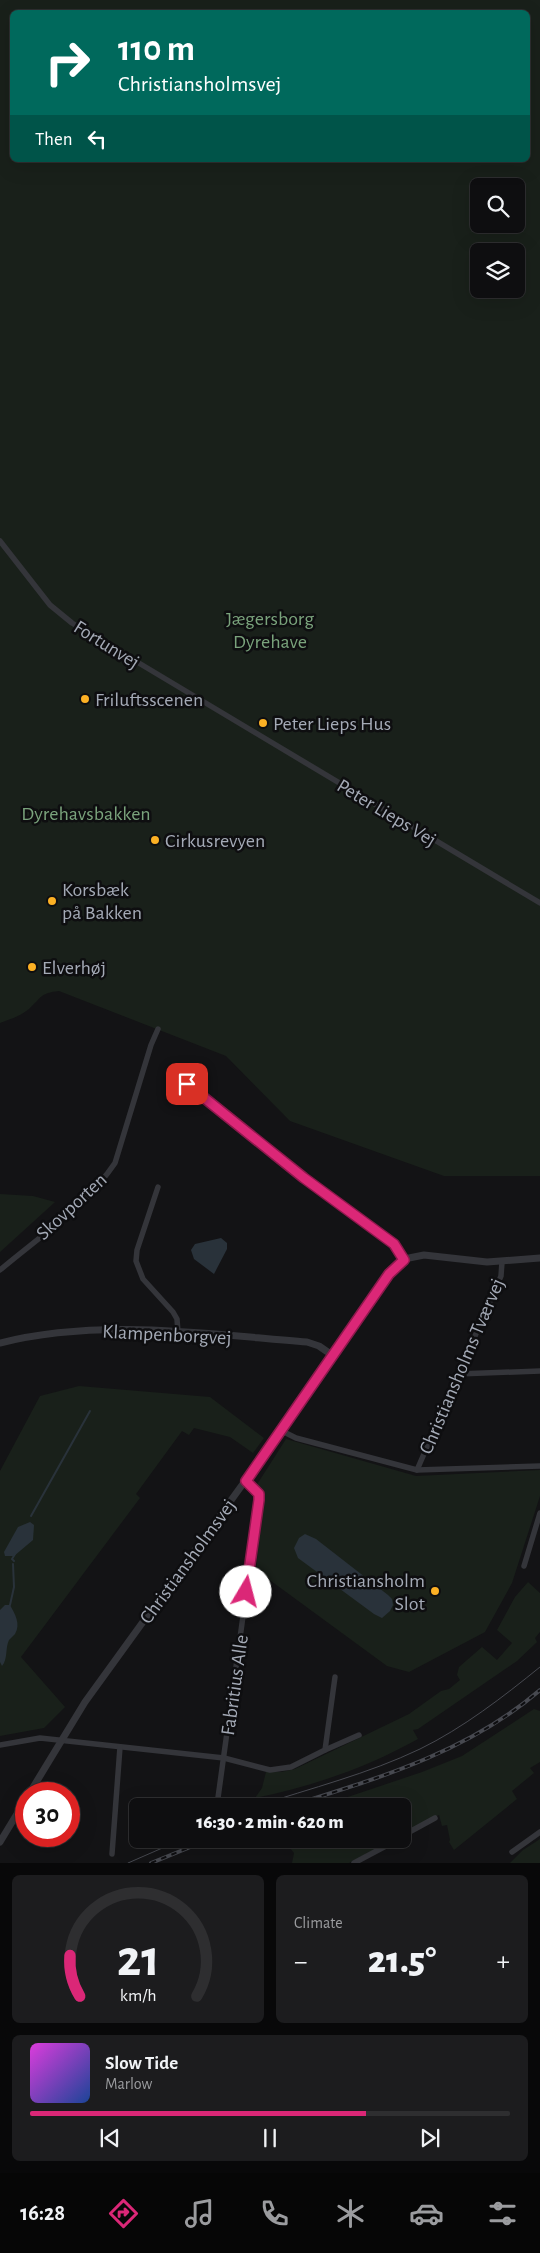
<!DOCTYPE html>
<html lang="en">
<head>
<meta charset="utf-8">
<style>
  :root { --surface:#0e0e10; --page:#1c1c1e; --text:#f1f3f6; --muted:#9b9c9f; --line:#2e2e30; --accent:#db2777 }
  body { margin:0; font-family:"Alegreya Sans",sans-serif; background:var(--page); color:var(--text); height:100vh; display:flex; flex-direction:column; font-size:19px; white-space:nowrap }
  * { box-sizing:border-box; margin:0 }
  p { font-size:16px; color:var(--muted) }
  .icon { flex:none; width:28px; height:28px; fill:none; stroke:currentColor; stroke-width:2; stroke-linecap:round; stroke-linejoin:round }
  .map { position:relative; height:1863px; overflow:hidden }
  .side { display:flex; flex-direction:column; gap:12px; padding:12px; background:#080809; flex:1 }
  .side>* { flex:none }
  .top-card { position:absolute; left:10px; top:10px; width:520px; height:152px; border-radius:8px; box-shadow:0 5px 20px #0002,0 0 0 1px var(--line); background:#00695c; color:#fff; overflow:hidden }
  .buttons { position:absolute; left:470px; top:178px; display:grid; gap:10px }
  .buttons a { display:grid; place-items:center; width:55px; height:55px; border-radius:8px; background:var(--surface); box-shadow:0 5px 20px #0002,0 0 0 1px var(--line); font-size:25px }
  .speed { position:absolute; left:15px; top:1782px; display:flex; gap:10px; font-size:25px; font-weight:700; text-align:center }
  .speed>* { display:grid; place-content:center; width:65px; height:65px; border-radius:50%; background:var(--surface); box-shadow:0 5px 20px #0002,0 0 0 1px var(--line); line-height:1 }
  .speed .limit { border:8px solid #d22; background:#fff; color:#111 }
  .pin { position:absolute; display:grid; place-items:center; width:42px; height:42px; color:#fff; margin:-21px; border-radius:10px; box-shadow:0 2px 8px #0006 }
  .me { position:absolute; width:55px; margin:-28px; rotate:8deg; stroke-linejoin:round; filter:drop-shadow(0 0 4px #0008) }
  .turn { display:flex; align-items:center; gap:18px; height:105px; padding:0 25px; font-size:22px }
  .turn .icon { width:65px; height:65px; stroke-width:2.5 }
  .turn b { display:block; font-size:35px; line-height:42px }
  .then { display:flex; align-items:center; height:48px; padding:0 25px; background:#0003; gap:10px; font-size:19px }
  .big { font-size:38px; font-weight:800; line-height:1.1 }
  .side .widget { flex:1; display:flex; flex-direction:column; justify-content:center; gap:8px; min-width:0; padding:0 18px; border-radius:8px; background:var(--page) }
  .side .dial { align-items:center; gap:0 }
  .dial svg { height:130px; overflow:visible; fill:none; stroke:var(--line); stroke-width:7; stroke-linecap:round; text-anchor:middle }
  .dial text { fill:var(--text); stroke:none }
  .song { display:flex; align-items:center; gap:15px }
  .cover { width:60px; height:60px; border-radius:8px; background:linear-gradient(135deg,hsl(300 70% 55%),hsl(220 70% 35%)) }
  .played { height:5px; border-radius:2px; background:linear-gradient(90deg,var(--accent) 70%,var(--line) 70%) }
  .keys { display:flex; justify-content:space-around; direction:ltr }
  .heat { display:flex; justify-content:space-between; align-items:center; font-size:28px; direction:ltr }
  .side .tiles { flex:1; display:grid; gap:12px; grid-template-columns:1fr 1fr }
  .widget:last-child { grid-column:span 2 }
  .trip { position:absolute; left:129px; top:1798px; width:282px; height:50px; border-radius:8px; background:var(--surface); box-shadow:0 5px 20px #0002,0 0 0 1px var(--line); font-weight:800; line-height:50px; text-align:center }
  .menu { display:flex; height:80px; justify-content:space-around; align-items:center; background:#060606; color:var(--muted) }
  .menu .icon { width:35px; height:35px }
  .menu .selected { color:var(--accent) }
  .menu b { font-size:22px; color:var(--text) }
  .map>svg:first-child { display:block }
  .green { fill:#19201a; fill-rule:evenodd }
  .water { fill:#29323a }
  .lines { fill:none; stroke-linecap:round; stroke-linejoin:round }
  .stream { stroke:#29323a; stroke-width:2 }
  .minor { stroke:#34353a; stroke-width:5.5 }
  .tertiary { stroke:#34353a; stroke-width:7 }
  .tram { stroke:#474950; stroke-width:1 }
  .rail-casing { stroke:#474950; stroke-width:4 }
  .rail { stroke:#0e0e10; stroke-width:2; stroke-dasharray:5.5; stroke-linecap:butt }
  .route-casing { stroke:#8e194d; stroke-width:12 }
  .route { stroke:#db2777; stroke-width:9 }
  .poi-dot { fill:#fcb124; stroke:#0e0e10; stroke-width:2 }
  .labels { text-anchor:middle; stroke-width:5; stroke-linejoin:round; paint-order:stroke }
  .park-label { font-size:20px; fill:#7aa37c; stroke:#0e0e10 }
  .street-label { font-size:20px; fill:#a4aab6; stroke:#0e0e10 }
  .poi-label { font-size:20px; fill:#a4aab6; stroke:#0e0e10; text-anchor:start }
</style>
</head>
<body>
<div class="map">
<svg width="540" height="1863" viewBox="0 0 540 1863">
  <rect width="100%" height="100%" fill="#131315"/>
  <g class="green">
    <path d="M0,0H540V1176H444L290,1121L226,1056L59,991C40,993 42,997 29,1009C20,1016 11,1019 0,1023ZM12,12H528V160H12ZM479,186H516V224H479ZM479,251H516V289H479Z"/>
    <polygon points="0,1194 33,1196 55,1202 0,1252"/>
    <polygon points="79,1386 210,1397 264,1438 253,1453 230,1437 194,1428 189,1435 182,1431 136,1494 140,1498 21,1657 65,1707 44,1728 0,1736 0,1471 40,1396"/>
    <polygon points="286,1439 416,1476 540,1470 540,1496 512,1583 485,1632 409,1672 387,1666 256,1570 263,1495 256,1486"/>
    <path d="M528,1582L540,1593V1632L535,1638L537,1642L517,1661L418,1729L413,1730L418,1739C368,1767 311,1787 255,1798L262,1788L266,1772H281L295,1769L409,1714L441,1691L449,1689L460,1680L457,1675L459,1667L482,1647L497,1660L512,1643L497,1630L515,1597Z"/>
    <polygon points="534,1709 540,1711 540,1762 530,1768 534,1773 512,1791 517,1799 454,1850 449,1842 450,1840 447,1825 442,1826 439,1815 403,1834 402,1806 321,1806 422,1772 462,1756"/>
    <polygon points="283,1839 394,1839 349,1863 292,1863 294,1853"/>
    <polygon points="540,1839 540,1863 510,1863 523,1850"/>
  </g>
  <g class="water">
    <polygon points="221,1238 227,1243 227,1249 214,1274 194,1259 191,1250 195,1244"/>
    <polygon points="30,1522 34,1525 33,1540 14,1556 5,1556 4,1552 18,1527"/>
    <polygon points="305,1534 316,1539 388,1595 392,1599 393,1605 390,1611 382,1618 374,1614 298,1558 294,1548 299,1538"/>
    <path d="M5,1605H10C15,1614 21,1624 15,1634C13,1636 11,1638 9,1640C5,1648 8,1659 2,1666L0,1662V1610Z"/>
  </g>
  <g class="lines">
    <g class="stream">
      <polyline points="31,1516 90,1411"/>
      <polyline points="14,1561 12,1559 15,1554"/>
      <polyline points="10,1605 14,1587 13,1564"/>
    </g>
    <g class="minor">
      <polyline points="0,541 50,605 72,623 540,903"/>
      <polyline points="187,1084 304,1178 394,1244 404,1260"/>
      <polyline points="158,1187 137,1250 136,1261 143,1279 173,1312 177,1319 178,1332"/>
      <path d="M0,1270C39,1237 87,1205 115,1163L151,1045L158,1029"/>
      <polyline points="458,1374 540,1371"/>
      <polyline points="280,1430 296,1438 417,1470 540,1466"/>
      <polyline points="417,1470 501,1276 502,1262"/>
      <polyline points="524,1566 540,1513"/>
      <polyline points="0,1745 40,1738 224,1758 270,1770 291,1767 325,1750 335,1677"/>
      <polyline points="325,1750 359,1735"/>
      <polyline points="217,1805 259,1500 259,1494 245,1481"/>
      <polyline points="402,1836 435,1818"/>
      <polyline points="512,1852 540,1832"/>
      <polyline points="112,1854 120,1747"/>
      <polyline points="354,1863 399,1839"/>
    </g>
    <g class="tertiary">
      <path d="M0,1343C100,1318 205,1334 307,1342L319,1346L332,1355"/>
      <polyline points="29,1794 85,1702 245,1481 395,1267 409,1258 424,1255 487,1262 540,1258"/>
      <polyline points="0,1842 26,1799"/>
    </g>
    <g class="tram">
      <path d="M257,1806C311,1788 368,1774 420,1749C463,1728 503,1697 540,1667"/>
      <polyline points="128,1863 183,1839"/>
    </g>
    <g class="rail-casing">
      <g id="rail">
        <path d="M290,1806C379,1778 468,1752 540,1690"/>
        <polyline points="151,1863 210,1839"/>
      </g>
    </g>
    <use href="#rail" class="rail"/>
  </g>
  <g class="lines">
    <g class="route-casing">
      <polyline id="route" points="187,1084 304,1178 394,1244 404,1260 389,1274 246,1481 259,1494 259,1500 246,1592"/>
    </g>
    <use href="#route" class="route"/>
  </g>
  <g class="poi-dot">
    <circle cx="85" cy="699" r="5"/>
    <circle cx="263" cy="723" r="5"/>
    <circle cx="155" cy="840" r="5"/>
    <circle cx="52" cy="901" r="5"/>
    <circle cx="32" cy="967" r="5"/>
    <circle cx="435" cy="1591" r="5"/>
  </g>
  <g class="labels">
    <g class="park-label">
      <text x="270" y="625">Jægersborg<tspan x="270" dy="23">Dyrehave</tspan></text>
      <text x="86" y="820">Dyrehavsbakken</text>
    </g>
    <g class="street-label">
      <text transform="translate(107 644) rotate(32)" y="7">Fortunvej</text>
      <text transform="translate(387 812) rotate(31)" y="7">Peter Lieps Vej</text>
      <text transform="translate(71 1206) rotate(-43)" y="7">Skovporten</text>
      <text transform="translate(167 1334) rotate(3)" y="7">Klampenborgvej</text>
      <text transform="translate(461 1366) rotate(-67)" y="7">Christiansholms Tværvej</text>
      <text transform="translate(187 1561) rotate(-54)" y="7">Christiansholmsvej</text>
      <text transform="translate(234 1685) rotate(-82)" y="7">Fabritius Alle</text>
    </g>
    <g class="poi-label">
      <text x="95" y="706">Friluftsscenen</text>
      <text x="273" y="730">Peter Lieps Hus</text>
      <text x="165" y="847">Cirkusrevyen</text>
      <text x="62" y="896">Korsbæk<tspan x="62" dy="23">på Bakken</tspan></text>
      <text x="42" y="974">Elverhøj</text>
      <text x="425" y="1587" text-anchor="end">Christiansholm<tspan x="425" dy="23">Slot</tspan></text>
    </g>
  </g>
</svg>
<div class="buttons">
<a><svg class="icon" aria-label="search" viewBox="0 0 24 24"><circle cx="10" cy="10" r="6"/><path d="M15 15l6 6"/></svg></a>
<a><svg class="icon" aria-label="layers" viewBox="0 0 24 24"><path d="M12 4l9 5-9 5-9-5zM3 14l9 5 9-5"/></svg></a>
</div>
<div class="speed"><div class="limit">30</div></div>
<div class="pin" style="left:187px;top:1084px;background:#d93025"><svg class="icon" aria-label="arrive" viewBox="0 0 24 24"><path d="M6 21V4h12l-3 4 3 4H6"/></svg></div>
<svg class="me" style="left:246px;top:1592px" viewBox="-20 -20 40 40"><circle r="19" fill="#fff"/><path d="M0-13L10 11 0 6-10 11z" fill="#db2777"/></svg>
<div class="trip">16:30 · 2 min · 620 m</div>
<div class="top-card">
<div class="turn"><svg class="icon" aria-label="right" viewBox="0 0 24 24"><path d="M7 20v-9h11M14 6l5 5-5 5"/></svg><div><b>110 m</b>Christiansholmsvej</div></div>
<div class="then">Then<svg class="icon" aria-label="left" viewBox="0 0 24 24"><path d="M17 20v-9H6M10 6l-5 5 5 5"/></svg></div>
</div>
</div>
<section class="side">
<div class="tiles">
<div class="widget dial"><svg viewBox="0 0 100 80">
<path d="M14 69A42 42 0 1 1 86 69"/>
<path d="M14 69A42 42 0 0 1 8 44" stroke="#db2777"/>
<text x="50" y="56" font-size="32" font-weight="700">21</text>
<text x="50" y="72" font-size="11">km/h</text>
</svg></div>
<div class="widget"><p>Climate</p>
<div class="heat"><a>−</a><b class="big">21.5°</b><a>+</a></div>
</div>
<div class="widget">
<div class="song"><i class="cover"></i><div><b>Slow Tide</b><p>Marlow</p></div></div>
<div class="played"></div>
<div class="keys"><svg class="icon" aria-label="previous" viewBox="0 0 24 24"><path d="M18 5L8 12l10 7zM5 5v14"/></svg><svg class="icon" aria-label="pause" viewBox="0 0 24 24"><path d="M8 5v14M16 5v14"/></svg><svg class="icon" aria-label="next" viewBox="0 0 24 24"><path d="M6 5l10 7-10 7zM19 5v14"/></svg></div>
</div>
</div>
</section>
<nav class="menu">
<b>16:28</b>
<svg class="icon selected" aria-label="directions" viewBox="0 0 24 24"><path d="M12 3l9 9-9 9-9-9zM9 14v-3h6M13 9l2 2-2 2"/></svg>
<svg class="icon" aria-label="music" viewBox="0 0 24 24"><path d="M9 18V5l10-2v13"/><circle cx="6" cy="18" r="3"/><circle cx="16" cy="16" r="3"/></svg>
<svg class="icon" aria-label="phone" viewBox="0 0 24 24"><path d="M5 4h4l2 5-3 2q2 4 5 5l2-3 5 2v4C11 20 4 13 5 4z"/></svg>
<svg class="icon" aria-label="climate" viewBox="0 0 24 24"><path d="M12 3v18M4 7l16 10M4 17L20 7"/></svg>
<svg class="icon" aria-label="car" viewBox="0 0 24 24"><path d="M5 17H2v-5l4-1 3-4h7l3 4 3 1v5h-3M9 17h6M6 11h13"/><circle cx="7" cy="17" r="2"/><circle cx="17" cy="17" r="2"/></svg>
<svg class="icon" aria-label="filters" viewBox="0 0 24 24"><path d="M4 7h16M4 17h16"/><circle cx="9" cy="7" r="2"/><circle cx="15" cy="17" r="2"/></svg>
</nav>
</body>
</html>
